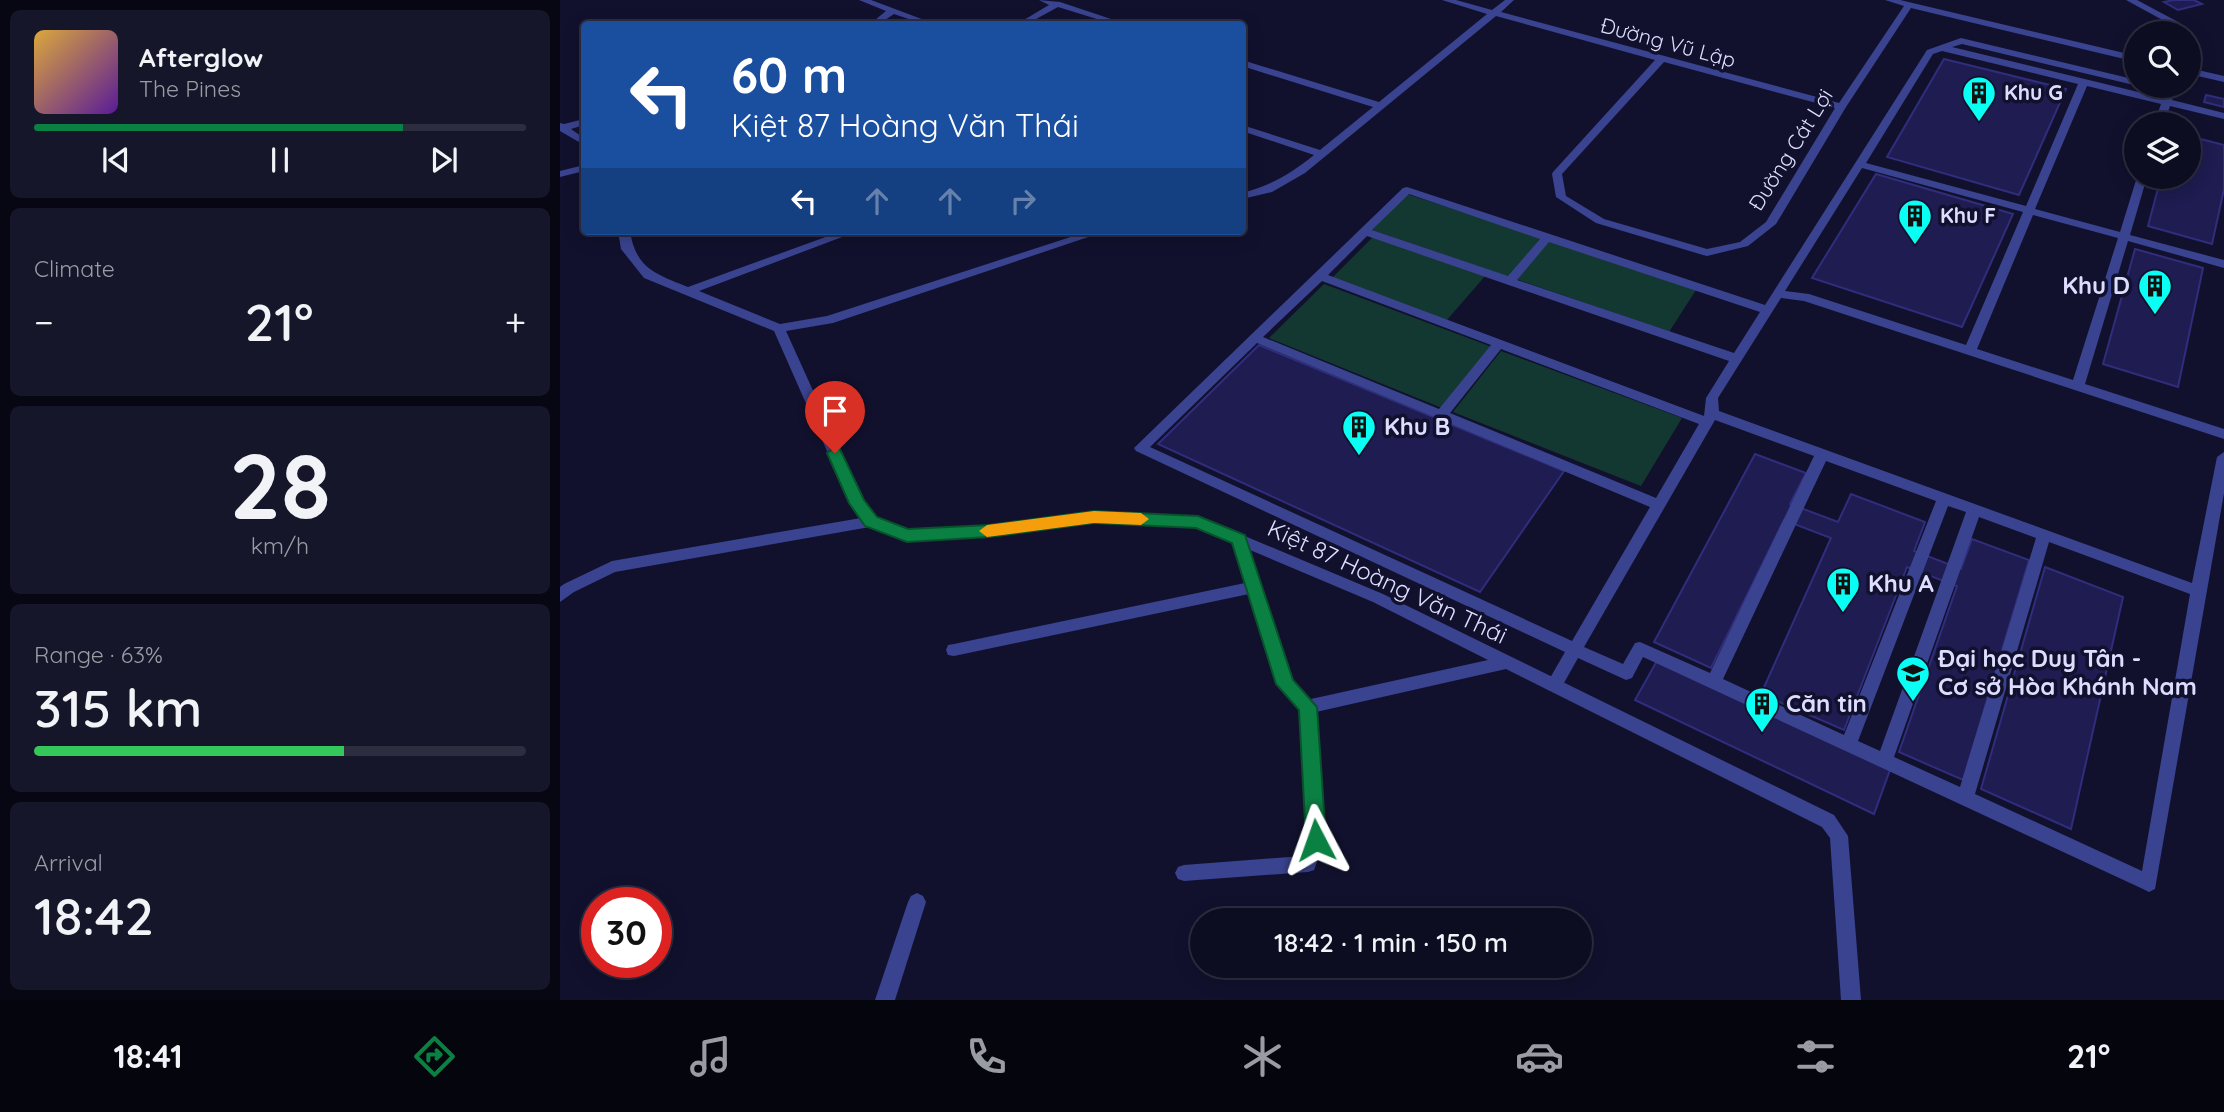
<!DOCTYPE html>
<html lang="en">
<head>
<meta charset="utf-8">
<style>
  :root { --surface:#0d0d22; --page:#16162a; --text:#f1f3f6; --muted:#9a9ca5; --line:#2d2d40; --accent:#0b8043 }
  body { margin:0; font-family:Quicksand,sans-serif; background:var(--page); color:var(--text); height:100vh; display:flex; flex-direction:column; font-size:26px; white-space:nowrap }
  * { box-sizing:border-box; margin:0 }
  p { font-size:23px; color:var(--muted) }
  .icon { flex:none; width:38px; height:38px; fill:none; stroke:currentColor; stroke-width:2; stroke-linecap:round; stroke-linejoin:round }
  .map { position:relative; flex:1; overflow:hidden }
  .sheet { display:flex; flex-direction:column; gap:10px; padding:10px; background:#070713; width:560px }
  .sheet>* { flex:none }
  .top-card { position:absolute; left:21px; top:21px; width:665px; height:214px; border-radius:7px; box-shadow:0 4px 18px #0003,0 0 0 2px var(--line); background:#1a4fa0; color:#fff; overflow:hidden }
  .tools { position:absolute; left:1564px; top:21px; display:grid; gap:14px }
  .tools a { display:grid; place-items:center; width:77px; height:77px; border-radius:50%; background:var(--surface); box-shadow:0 4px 18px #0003,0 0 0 2px var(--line); font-size:35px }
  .speed { position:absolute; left:21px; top:887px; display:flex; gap:14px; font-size:35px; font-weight:700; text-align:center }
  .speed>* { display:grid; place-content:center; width:91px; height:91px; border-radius:50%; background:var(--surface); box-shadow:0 4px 18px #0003,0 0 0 2px var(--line); line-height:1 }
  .speed .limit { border:10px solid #d22; background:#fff; color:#111 }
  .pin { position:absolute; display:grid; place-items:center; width:60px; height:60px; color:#fff; margin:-72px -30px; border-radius:50% 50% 50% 0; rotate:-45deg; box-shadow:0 0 7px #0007 }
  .pin .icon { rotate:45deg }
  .me { position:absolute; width:77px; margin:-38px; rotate:356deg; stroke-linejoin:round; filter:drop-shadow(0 0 5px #0008) }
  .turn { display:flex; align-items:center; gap:24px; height:147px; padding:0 35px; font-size:32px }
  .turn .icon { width:91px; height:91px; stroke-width:2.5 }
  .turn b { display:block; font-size:49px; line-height:60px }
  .lanes { display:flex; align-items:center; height:66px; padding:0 35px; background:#0003; justify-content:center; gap:35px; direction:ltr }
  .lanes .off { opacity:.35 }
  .big { font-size:52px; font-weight:600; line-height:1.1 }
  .sheet .widget { flex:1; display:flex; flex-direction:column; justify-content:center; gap:10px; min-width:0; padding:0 24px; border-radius:10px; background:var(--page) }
  .sheet .dial { align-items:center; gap:0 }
  .dial b { font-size:91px; line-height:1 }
  .song { display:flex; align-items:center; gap:21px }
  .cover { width:84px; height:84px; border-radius:10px; background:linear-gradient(135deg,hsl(40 70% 55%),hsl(270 70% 35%)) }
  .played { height:7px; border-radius:4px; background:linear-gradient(90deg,var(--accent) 75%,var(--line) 75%) }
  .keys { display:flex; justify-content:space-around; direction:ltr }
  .heat { display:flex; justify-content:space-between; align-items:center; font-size:38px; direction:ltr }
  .charge { height:10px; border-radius:5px; background:linear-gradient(90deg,#34c759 63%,var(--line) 0) }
  .trip { position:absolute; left:630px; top:908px; width:402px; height:70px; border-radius:35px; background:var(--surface); box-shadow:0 4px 18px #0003,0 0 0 2px var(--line); font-weight:600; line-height:70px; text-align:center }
  .tab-bar { display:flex; height:112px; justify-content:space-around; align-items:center; background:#05050e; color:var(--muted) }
  .tab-bar .icon { width:49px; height:49px }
  .tab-bar .selected { color:var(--accent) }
  .tab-bar b { font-size:32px; color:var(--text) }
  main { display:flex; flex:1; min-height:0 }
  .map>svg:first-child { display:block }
  .green { fill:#133831 }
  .building { fill:#1e1c50; stroke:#302d7d; stroke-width:2 }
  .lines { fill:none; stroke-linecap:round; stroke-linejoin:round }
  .lane { fill:#3a438f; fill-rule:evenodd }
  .street { fill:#3a438f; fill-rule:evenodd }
  .route { fill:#0b8043; stroke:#07532c; stroke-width:2 }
  .slow { fill:#f59e0b }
  .labels { text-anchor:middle; stroke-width:7; stroke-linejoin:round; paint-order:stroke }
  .far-street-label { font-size:21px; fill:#dddeff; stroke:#11112e }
  .far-poi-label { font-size:21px; font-weight:bold; fill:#dddeff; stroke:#11112e; text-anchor:start }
  .poi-label { font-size:24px; font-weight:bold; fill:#dddeff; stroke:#11112e; text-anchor:start }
  .street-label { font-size:24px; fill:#dddeff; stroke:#11112e }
</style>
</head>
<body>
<main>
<section class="sheet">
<div class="widget">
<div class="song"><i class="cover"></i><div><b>Afterglow</b><p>The Pines</p></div></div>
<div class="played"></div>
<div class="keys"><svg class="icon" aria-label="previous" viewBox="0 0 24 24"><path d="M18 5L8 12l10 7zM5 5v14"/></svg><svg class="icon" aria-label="pause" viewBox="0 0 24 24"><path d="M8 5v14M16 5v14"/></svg><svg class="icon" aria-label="next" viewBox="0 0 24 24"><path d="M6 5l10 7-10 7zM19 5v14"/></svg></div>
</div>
<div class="widget"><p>Climate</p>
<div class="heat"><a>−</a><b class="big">21°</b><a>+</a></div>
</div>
<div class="widget dial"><b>28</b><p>km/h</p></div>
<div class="widget"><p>Range · 63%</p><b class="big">315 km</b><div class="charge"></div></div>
<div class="widget"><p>Arrival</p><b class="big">18:42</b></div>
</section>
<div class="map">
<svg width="1664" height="1000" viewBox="0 0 1664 1000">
  <rect width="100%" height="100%" fill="#11112e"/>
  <g class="green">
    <polygon points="847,194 981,238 949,277 812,230"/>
    <polygon points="814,236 926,275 886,321 771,279"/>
    <polygon points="988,241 1136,290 1109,332 956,279"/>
    <polygon points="764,284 932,347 882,408 709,338"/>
    <polygon points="941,351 1122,418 1081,486 893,412"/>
  </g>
  <g class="building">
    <polygon points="1614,0 1634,0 1642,4 1618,10 1604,2"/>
    <polygon points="1384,59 1506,89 1459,195 1327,157"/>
    <polygon points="1646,95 1664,99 1664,107 1644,102"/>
    <polygon points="1629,136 1664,145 1664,189 1652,244 1588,226 1601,177 1629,177"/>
    <polygon points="1316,174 1453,214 1402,327 1252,278"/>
    <polygon points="1575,249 1643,268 1618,387 1543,364"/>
    <polygon points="699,345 1004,471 920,592 598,444"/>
    <polygon points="1195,454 1246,473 1230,504 1278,522 1291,494 1365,522 1354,551 1401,569 1412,539 1469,560 1403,780 1339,752 1397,586 1347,567 1284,730 1201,694 1271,538 1224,520 1151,668 1094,642"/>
    <polygon points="1485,567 1563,597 1511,829 1421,789"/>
    <polygon points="1098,659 1331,767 1314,814 1075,700"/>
  </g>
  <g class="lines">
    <g class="lane">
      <polygon points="1566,0 1577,0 1620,23 1602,33 1591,33 1608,23"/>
      <path d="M1401,38L1577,80L1578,86L1402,44L1392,47L1603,98L1607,86H1617L1612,100L1664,113V119L1610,106L1604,124H1594L1601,104L1527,86L1475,209L1560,232L1577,177H1587L1570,235L1664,260V268L1568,241L1525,384L1664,429V439L1244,301L1221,298L1158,398L1159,411L1632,583L1657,457L1664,452V493L1595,889L1589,892L1583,889L1083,657L1072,678L1066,680L1018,658L1000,690L994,692L988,690L986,685L1005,652L576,451L574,448L843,188L847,187L1205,305L1367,50ZM1382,51L1518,84L1466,206L1306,163L1373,54ZM1302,168L1463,212L1406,345L1249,294L1225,291ZM849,194L980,239L948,276L812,230ZM1473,215L1558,238L1513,380L1417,349ZM807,236L1169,361L1146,398L1144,416L768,275ZM989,242L1200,312L1174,353L957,280ZM762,281L931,345L879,409L703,337ZM697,343L1090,507L1012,641L590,447ZM941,349L1139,424L1096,498L890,413ZM1155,420L1254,456L1150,673L1080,642L1075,643L1063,664L1024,647ZM1266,461L1376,501L1284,735L1163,679ZM1388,506L1406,512L1320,751L1298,741ZM1419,517L1476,538L1400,787L1334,757ZM1489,542L1630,594L1582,871L1415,794Z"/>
      <polygon points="1577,40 1577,58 1569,60 1567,58 1572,43"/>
    </g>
    <g class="street">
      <polygon points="299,0 311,0 375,24 363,24 334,14 319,24 310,24 326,11"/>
      <polygon points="479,0 500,2 566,24 553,24 498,7 467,24 457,24 489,5"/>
      <path d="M882,0H896L932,10L945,0H954L941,12L1279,103L1344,6L1325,0H1340L1577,56V62L1351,8L1286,107L1216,224L1188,246L1147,256L1143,255L1036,223L996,197L992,174L993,172L1095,60L936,16L745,173L712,192L682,199V193C710,186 732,173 754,155L682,131V125L760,150L813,107L682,66V60L819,102L927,14ZM1104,62L1275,108L1206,222L1180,242L1147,249L1044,219L1006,196L1002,174Z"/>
      <polygon points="1629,68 1664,76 1664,82 1629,74"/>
      <polygon points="24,119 24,125 11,129 24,138 24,145 0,131 0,123 4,124"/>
      <polygon points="24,165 24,171 0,177 0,171"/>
      <path d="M58,231H70C76,269 96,274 128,287L282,231H298L139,291L220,324L267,316L529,231H546L273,323L226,331L303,501L316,518L348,530L429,526L534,512L642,518L823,594L1274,815L1288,836L1301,1000H1281L1270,838L1262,827L946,669L756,712L765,840L754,870L748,872L624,881L618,879L615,873L618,867L624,865L742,856L747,840L740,710L717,684L689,594L394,656L388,655L386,650L388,645L394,644L685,583L673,543L636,527L534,522L429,536L347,541L310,527L55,572L14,592L0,602V587L4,584L52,561L301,518L290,503L214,331L84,278L61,249ZM690,550L813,602L928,660L751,699L732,680Z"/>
      <polygon points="357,893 363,896 366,902 335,1000 315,1000 348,902 351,896"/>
    </g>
  </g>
  <polygon class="route" points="275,447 280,449 304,500 317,517 348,529 429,525 534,511 638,516 685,535 733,680 757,707 766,840 763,847 756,849 749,847 746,840 739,710 716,684 672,543 636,528 534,523 429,537 347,542 305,526 289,503 267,453"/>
  <polygon class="slow" points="534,511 581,513 589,519 581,525 534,523 427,537 419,531 427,525"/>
  <defs>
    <g id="building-pin" transform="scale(1.75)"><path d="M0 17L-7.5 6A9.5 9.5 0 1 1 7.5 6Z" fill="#09fff3" stroke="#11112e"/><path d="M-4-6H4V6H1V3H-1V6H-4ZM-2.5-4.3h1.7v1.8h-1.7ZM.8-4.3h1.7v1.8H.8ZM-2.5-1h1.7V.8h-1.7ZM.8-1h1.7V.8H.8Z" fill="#111"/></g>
    <g id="university-pin" transform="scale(1.75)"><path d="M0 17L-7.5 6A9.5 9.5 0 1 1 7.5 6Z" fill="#09fff3" stroke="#11112e"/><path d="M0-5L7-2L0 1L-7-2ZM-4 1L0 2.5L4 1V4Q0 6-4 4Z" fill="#111"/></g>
  </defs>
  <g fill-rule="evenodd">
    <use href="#building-pin" x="1419" y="93"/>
    <use href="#building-pin" x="1355" y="216"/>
    <use href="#building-pin" x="1595" y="286"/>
    <use href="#building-pin" x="799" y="427"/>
    <use href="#building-pin" x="1283" y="584"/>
    <use href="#university-pin" x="1353" y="673"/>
    <use href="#building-pin" x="1202" y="704"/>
  </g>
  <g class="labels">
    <g class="far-street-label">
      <text transform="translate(1108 43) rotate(15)" y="7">Đường Vũ Lập</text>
      <text transform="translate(1231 150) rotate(-58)" y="7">Đường Cát Lợi</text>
    </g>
    <g class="far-poi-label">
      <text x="1444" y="100">Khu G</text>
      <text x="1380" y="223">Khu F</text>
    </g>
    <g class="poi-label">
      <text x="1570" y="294" text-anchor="end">Khu D</text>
      <text x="824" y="435">Khu B</text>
      <text x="1308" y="592">Khu A</text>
      <text x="1378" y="667">Đại học Duy Tân -<tspan x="1378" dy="28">Cơ sở Hòa Khánh Nam</tspan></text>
      <text x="1226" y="712">Căn tin</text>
    </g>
    <g class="street-label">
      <text transform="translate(827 582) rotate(25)" y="8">Kiệt 87 Hoàng Văn Thái</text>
    </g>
  </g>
</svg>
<div class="tools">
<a><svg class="icon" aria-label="search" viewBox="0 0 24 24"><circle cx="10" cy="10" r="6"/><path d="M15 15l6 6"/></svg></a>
<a><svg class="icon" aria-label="layers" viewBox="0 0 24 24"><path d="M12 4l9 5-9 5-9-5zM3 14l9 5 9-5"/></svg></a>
</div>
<div class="speed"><div class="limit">30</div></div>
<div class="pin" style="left:275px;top:453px;background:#d93025"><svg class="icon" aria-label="arrive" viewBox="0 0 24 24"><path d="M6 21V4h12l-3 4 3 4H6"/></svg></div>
<svg class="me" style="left:756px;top:840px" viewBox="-20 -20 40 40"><path d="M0-17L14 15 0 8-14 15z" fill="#0b8043" stroke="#fff" stroke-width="4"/></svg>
<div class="trip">18:42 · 1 min · 150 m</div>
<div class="top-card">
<div class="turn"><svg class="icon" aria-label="left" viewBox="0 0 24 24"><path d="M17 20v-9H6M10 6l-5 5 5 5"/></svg><div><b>60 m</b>Kiệt 87 Hoàng Văn Thái</div></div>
<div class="lanes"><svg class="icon" aria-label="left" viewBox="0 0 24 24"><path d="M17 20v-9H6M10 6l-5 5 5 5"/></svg><svg class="icon off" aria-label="ahead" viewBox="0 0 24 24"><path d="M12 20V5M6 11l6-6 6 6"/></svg><svg class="icon off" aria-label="ahead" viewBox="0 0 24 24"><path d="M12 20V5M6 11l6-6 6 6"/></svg><svg class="icon off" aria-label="right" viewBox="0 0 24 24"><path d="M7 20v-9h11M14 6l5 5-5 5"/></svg></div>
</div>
</div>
</main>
<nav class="tab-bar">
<b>18:41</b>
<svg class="icon selected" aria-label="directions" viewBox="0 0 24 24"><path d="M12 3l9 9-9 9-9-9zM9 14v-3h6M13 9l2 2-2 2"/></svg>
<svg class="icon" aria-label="music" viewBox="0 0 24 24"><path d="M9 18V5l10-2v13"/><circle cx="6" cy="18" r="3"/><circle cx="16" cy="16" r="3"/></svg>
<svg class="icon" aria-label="phone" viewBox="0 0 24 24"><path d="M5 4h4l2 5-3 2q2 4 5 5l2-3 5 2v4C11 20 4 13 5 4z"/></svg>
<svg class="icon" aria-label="climate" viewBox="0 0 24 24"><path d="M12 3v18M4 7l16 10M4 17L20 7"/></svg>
<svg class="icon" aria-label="car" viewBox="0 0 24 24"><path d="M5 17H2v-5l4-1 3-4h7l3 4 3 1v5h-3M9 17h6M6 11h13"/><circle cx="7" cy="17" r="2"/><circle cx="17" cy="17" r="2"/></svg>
<svg class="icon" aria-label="filters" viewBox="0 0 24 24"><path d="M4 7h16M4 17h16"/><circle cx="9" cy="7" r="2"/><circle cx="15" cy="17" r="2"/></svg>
<b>21°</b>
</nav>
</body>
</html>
